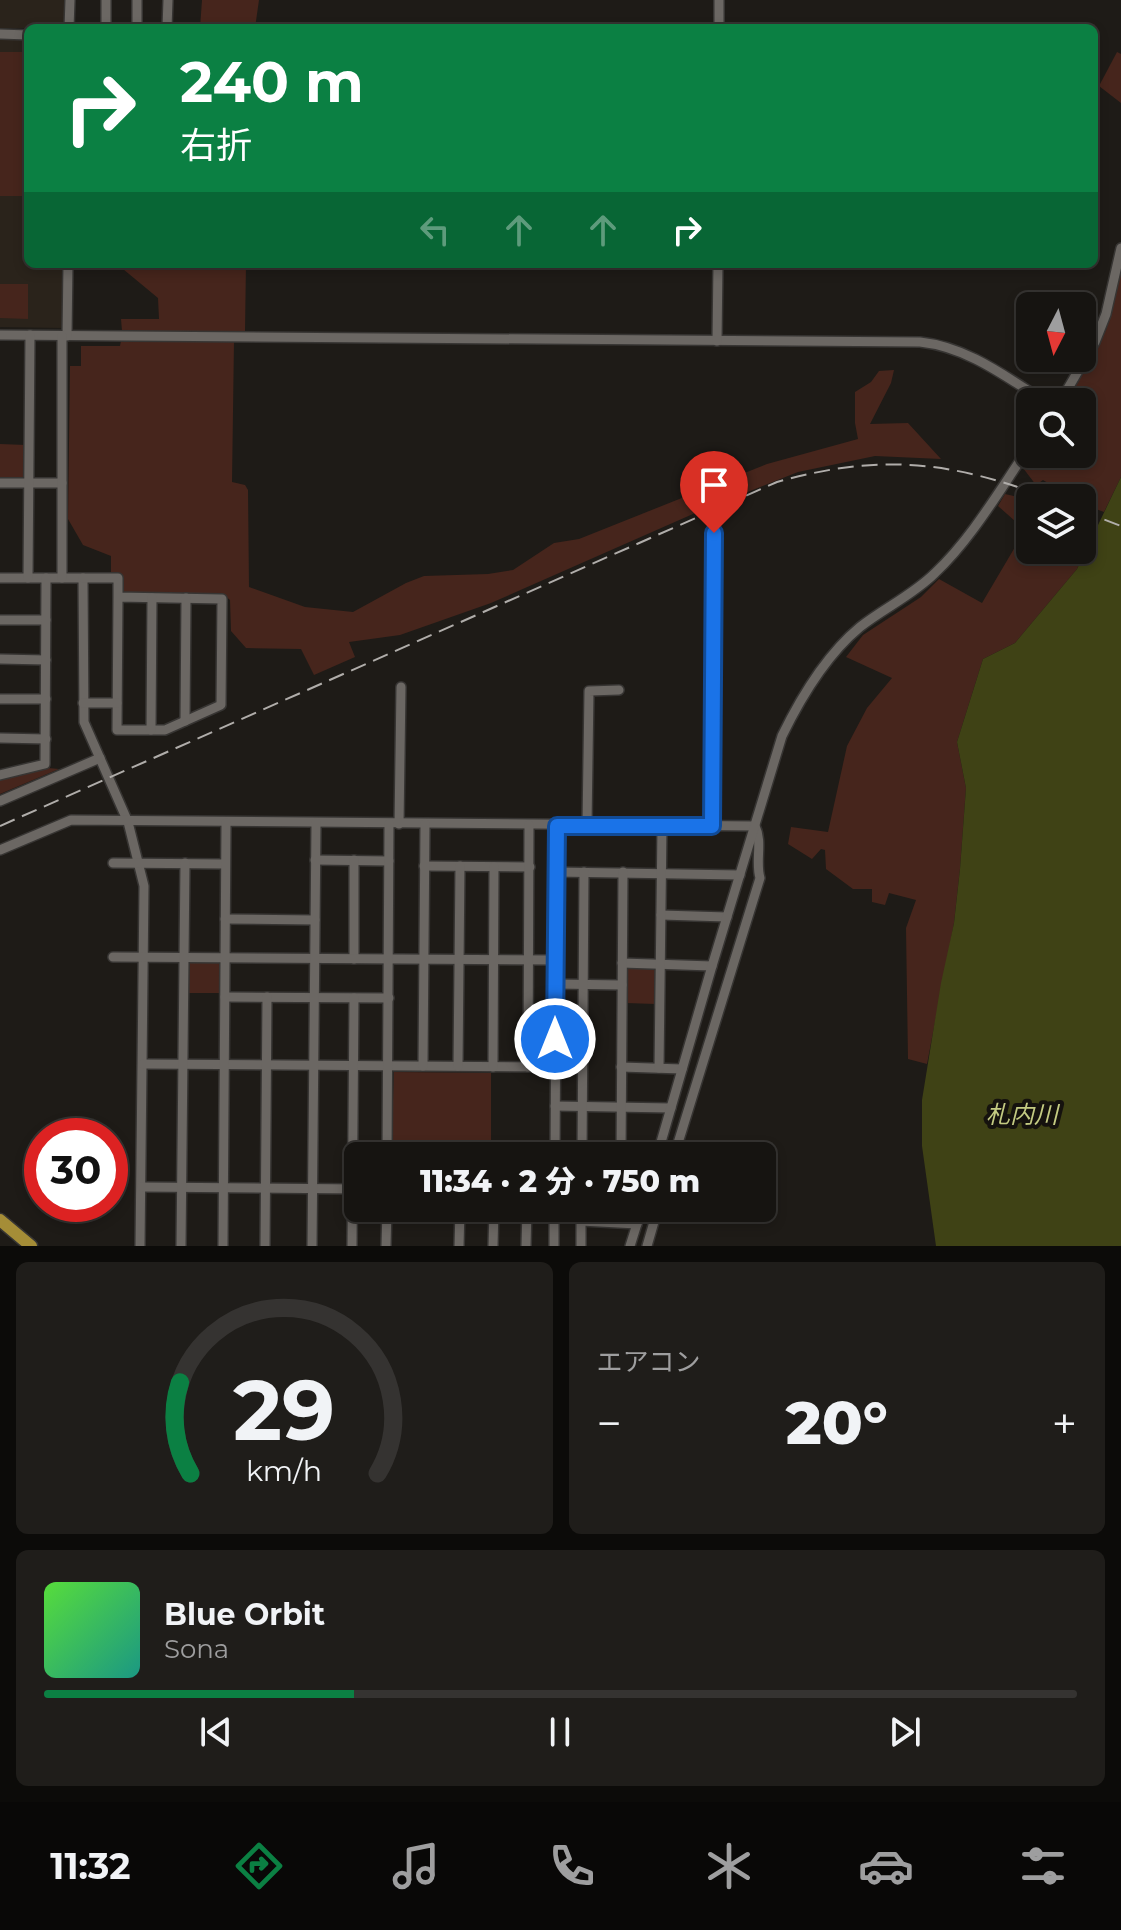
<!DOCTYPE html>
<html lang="ja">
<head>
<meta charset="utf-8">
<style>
  :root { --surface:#161411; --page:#1f1d1a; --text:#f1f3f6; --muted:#9e9e9f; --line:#353331; --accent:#0b8043 }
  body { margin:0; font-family:Montserrat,"Noto Sans JP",sans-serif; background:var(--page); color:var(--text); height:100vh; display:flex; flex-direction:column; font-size:30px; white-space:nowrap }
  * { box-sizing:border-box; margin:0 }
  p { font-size:26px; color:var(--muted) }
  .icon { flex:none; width:44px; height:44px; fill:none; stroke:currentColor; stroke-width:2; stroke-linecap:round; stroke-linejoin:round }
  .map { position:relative; height:1246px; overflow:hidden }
  .side { display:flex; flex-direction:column; gap:16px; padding:16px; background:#0c0b09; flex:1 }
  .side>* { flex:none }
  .guide { position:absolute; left:24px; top:24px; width:1074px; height:244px; border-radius:12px; box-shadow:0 4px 12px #0003,0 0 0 2px var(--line); background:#0b8043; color:#fff; overflow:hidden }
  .needle { width:52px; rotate:186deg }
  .buttons { position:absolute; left:1016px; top:292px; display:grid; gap:16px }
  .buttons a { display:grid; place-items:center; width:80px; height:80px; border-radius:12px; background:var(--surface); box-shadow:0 4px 12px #0003,0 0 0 2px var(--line); font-size:40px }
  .speed { position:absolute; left:24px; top:1118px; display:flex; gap:16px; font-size:40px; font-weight:700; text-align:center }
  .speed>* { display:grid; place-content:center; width:104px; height:104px; border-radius:50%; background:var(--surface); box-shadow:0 4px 12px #0003,0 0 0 2px var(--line); line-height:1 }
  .speed .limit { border:12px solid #d22; background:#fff; color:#111 }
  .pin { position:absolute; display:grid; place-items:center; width:68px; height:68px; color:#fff; margin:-82px -34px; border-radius:50% 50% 50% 0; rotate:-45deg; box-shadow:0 0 8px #0007 }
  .pin .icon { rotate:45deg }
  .me { position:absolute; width:88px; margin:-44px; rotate:0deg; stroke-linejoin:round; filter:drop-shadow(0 0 6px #0008) }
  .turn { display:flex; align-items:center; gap:28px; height:168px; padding:0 24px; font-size:36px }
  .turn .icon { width:104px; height:104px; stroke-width:2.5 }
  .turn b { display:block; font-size:56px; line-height:68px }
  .lanes { display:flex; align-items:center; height:76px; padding:0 24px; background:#0003; justify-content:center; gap:40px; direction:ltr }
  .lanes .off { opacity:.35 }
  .big { font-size:60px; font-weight:800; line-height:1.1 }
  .side .widget { flex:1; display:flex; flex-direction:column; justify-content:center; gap:12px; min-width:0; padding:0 28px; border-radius:12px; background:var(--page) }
  .side .dial { align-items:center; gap:0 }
  .dial svg { height:208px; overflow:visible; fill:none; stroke:var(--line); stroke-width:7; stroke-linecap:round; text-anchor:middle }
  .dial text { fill:var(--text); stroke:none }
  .song { display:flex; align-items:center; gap:24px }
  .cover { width:96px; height:96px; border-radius:12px; background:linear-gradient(135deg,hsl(110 70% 55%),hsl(170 70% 35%)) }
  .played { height:8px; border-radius:4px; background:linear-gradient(90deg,var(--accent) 30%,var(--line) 30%) }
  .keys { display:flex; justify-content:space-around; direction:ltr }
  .heat { display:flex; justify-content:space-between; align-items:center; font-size:44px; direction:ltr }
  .side .tiles { flex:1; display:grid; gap:16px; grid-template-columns:1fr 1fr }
  .widget:last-child { grid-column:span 2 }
  .trip { position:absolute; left:344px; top:1142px; width:432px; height:80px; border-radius:12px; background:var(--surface); box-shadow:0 4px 12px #0003,0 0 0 2px var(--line); font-weight:800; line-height:80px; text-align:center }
  .menu { display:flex; height:128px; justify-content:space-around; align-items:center; background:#090807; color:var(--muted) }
  .menu .icon { width:56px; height:56px }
  .menu .on { color:var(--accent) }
  .menu b { font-size:36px; color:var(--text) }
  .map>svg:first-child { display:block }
  .built { fill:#2a231b }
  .green { fill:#46251c }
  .water { fill:#3f4215 }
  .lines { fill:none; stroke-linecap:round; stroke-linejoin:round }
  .minor-casing { stroke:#373533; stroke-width:12 }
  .highway-casing { stroke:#373533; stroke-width:15 }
  .minor { stroke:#6b6763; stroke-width:9 }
  .highway { stroke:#a58d37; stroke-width:12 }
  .rail { stroke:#b0adaa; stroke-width:2; stroke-dasharray:16 8; stroke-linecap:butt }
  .route-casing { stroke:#114b97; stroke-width:20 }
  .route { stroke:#1a73e8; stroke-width:14 }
  .labels { text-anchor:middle; stroke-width:8; stroke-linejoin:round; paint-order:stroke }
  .water-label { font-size:24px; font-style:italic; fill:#c4cb82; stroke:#15120e }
</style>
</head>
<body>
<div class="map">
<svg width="1121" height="1246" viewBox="0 0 1121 1246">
  <rect width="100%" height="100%" fill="#1e1b17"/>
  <g class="built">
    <rect x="0" y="0" width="66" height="28"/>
    <polygon points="0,39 28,39 28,264 63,264 62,328 0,327"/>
  </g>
  <g class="green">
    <polygon points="202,0 259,0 255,28 200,28"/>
    <rect x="0" y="52" width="28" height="144"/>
    <polygon points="1117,52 1121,54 1121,103 1099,86"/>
    <polygon points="126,264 246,264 245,331 122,331 121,319 159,319 158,298 123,269"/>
    <polygon points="1121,265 1121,477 1104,512 1082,504 1082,498 1065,498 1055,495 1056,488 1043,480 1036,485 1023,468 1032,454 1082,454 1082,402 1066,402 1106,330"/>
    <polygon points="0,284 28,284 28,319 0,318"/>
    <polygon points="167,340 234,341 232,482 245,485 248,490 249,587 305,607 353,612 406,583 424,576 488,574 513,570 554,543 579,539 767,464 858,439 855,423 855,392 871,382 879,371 894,370 891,383 870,424 908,423 941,459 875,456 798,472 702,510 491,603 400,635 349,642 355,657 314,675 301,649 246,648 231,631 230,600 223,594 124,595 122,592 122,574 111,574 111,556 83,545 68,519 70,366 81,366 81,346 120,346 121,341"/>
    <polygon points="0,444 26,445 23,478 0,478"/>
    <polygon points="1005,494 1030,500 1030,550 1082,550 1082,520 1096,526 1077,569 1015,643 983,659 957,742 966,788 960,869 954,923 927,1064 908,1059 906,928 916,900 889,893 885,905 872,902 872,889 853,889 826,869 825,850 821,849 812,859 788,844 791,827 828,832 847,746 867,708 892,678 846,657 863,635 921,597 939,579 982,603 1025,530 998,506"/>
    <polygon points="48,768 59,769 0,794 0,780"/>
    <polygon points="189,961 221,963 220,993 187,993"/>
    <polygon points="627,966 657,968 656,1004 625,1003"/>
    <polygon points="394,1072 491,1073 491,1156 391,1156"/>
  </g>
  <polygon class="water" points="1121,477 1121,1246 936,1246 922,1146 922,1100 941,983 954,923 960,869 966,788 957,742 983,659 1015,643 1077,569"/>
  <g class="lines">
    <g class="minor-casing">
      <g id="minor">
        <polyline points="69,28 70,0"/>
        <polyline points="106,28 106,0"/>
        <polyline points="137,28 137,0"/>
        <polyline points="167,28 168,0"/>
        <polyline points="719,28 719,0"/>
        <polyline points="0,34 28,35"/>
        <path d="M0,335L920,342C968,347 1006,377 1046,402"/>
        <polyline points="67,336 68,264"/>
        <polyline points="717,341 718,264"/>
        <polyline points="1060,402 1095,342 1106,314 1121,248"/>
        <polyline points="0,483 62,483"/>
        <polyline points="0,578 83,578 84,722 128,822 144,886 140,1246"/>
        <polyline points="28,578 30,335"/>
        <polyline points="62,578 62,336"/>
        <polyline points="83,578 118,578 118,597 117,730 165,730 221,705 222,599 118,597"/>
        <polyline points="0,620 46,620"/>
        <polyline points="0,659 46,660"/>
        <polyline points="0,699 46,699"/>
        <polyline points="83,703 117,703"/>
        <polyline points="185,721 186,598"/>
        <polyline points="151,730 152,598"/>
        <polyline points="0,738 46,739"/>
        <polyline points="0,775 45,764 46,578"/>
        <polyline points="0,801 100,758"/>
        <polyline points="399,824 401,687"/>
        <polyline points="587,825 589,691 619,690"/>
        <polyline points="712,826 714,533"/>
        <path d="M0,850L71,820L755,826C763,842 755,861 760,878L674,1156"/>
        <polyline points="315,860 389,861"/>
        <polyline points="354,860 354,959"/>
        <polyline points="113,863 225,864"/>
        <polyline points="424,866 530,867"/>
        <polyline points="556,872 740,875"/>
        <polyline points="661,915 727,917"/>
        <polyline points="225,919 315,920"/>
        <polyline points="113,957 556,960"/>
        <polyline points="622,963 712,966"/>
        <polyline points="556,984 622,985"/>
        <polyline points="225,997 389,998"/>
        <polyline points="143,1064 555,1067"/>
        <polyline points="423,1066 425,824"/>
        <polyline points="458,1066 460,866"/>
        <polyline points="493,1067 494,867"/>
        <polyline points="528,1067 529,825"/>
        <polyline points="621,1067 682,1069"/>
        <polyline points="659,1068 662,826"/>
        <polyline points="555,1106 671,1108"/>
        <polyline points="387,1156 389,824"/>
        <polyline points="555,1156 557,826"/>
        <polyline points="582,1156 584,872"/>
        <polyline points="621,1156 623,872"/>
        <path d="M657,1156L712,966L782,736C801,697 826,655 860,627C884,608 913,595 935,573C973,537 1000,489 1030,446"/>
        <polyline points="142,1187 358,1189"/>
        <polyline points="581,1208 581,1246"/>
        <polyline points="387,1211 460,1212"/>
        <polyline points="581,1221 637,1224"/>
        <polyline points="181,1246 185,863"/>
        <polyline points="223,1246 226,823"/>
        <polyline points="265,1246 267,997"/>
        <polyline points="312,1246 316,823"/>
        <polyline points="352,1246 354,998"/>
        <polyline points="386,1246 387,1208"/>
        <polyline points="459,1246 460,1209"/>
        <polyline points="493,1246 494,1208"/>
        <polyline points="526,1246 527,1208"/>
        <polyline points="554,1246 554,1208"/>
        <polyline points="630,1246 642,1208"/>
        <polyline points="647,1246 658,1208"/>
      </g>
    </g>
    <g class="highway-casing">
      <polyline id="highway" points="0,1220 31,1246"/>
    </g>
    <use href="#minor" class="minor"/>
    <use href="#highway" class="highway"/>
    <g class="rail">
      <polyline points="1082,511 1121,526"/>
      <path d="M0,826L777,482C880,453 950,461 1049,498"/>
    </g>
  </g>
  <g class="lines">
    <g class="route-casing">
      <polyline id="route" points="555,1039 557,826 712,826 714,533"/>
    </g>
    <use href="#route" class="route"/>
  </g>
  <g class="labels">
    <g class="water-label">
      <text x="1022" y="1123">札内川</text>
    </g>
  </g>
</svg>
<div class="buttons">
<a><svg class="needle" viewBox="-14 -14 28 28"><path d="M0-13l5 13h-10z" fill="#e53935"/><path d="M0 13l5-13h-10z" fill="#9e9e9f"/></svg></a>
<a><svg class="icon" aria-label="search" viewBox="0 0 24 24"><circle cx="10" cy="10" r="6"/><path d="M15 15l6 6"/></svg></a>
<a><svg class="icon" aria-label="layers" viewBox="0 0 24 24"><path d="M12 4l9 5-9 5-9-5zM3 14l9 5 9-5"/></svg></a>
</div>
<div class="speed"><div class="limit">30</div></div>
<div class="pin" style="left:714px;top:533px;background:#d93025"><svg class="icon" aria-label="arrive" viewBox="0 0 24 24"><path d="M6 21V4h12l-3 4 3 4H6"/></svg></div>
<svg class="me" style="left:555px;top:1039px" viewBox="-20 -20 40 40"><circle r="17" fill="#1a73e8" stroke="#fff" stroke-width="3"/><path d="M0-11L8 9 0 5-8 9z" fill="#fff"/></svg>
<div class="trip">11:34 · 2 分 · 750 m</div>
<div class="guide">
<div class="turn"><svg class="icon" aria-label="right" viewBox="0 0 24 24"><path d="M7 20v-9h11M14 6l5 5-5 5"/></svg><div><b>240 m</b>右折</div></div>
<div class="lanes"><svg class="icon off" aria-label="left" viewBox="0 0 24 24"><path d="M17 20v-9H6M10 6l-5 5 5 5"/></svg><svg class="icon off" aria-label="ahead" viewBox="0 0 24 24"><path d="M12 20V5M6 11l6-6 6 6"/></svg><svg class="icon off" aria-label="ahead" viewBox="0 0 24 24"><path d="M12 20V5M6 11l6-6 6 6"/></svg><svg class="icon" aria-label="right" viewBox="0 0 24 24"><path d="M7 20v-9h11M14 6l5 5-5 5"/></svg></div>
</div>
</div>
<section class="side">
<div class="tiles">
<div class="widget dial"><svg viewBox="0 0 100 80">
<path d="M14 69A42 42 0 1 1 86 69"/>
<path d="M14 69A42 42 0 0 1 10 34" stroke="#0b8043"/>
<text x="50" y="56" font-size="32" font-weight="700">29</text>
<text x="50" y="72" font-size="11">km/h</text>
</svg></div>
<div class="widget"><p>エアコン</p>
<div class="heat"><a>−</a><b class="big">20°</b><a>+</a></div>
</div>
<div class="widget">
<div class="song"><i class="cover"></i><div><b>Blue Orbit</b><p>Sona</p></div></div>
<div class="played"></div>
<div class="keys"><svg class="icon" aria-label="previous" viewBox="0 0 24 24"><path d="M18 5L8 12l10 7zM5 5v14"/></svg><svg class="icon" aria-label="pause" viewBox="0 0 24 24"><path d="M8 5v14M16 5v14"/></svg><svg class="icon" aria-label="next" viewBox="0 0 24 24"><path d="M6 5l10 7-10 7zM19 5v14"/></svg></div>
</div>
</div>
</section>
<nav class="menu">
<b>11:32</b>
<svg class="icon on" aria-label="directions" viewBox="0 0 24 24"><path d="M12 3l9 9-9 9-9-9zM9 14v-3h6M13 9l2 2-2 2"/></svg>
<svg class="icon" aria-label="music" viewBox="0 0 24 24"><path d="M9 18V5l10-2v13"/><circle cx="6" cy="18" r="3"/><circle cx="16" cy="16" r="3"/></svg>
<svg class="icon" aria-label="phone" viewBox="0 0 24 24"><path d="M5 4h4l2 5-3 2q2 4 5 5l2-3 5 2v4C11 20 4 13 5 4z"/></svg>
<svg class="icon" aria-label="climate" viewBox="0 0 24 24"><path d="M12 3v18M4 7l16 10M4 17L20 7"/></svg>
<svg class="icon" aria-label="car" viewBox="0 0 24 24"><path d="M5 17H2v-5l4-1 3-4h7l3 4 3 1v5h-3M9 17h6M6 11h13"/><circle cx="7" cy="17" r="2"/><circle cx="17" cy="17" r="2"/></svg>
<svg class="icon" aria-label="filters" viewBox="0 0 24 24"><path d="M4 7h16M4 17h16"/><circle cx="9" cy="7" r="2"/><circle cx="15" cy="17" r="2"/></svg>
</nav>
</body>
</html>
